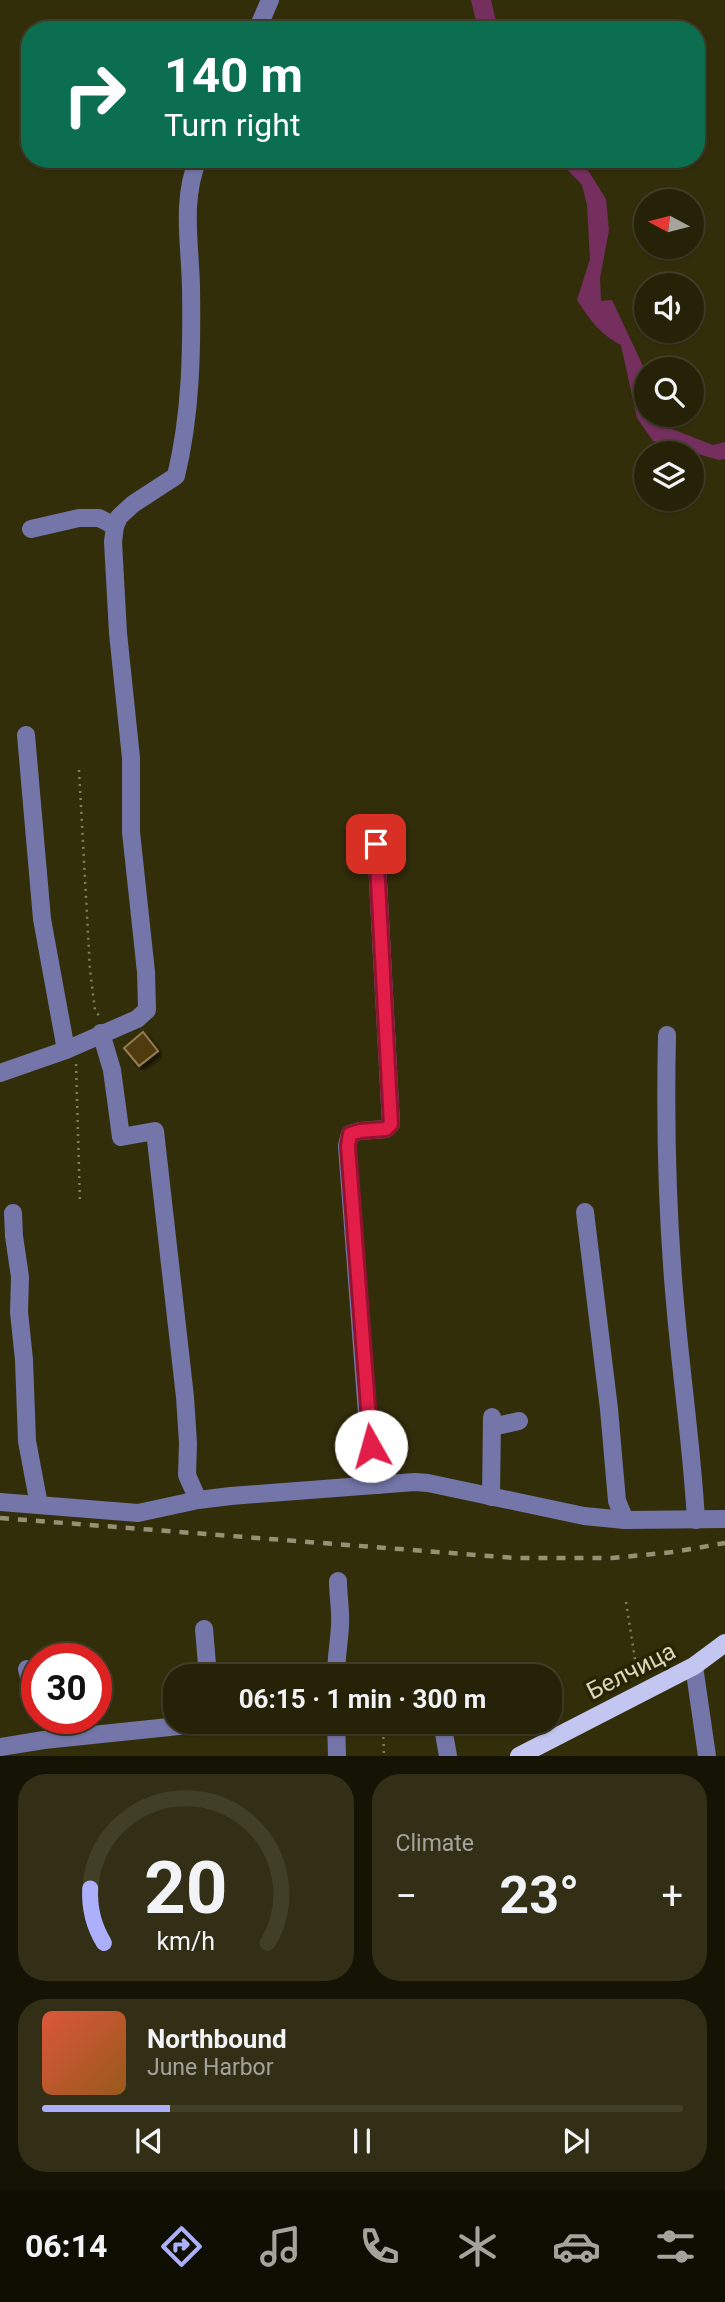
<!DOCTYPE html>
<html lang="en">
<head>
<meta charset="utf-8">
<style>
  :root { --surface:#262208; --page:#322f16; --text:#f1f3f6; --muted:#a4a49c; --line:#423f29; --accent:#acaffb }
  body { margin:0; font-family:Roboto,sans-serif; background:var(--page); color:var(--text); height:100vh; display:flex; flex-direction:column; font-size:26px; white-space:nowrap }
  * { box-sizing:border-box; margin:0 }
  p { font-size:23px; color:var(--muted) }
  .icon { flex:none; width:38px; height:38px; fill:none; stroke:currentColor; stroke-width:2; stroke-linecap:round; stroke-linejoin:round }
  .map { position:relative; height:1756px; overflow:hidden }
  .drawer { display:flex; flex-direction:column; gap:18px; padding:18px; background:#151304; flex:1 }
  .drawer>* { flex:none }
  .hud { position:absolute; left:21px; top:21px; width:684px; height:147px; border-radius:28px; box-shadow:0 2px 5px #0004,0 0 0 2px var(--line); background:#0b6e4f; color:#fff; overflow:hidden }
  .needle { width:46px; rotate:277deg }
  .tools { position:absolute; left:634px; top:189px; display:grid; gap:14px }
  .tools a { display:grid; place-items:center; width:70px; height:70px; border-radius:50%; background:var(--surface); box-shadow:0 2px 5px #0004,0 0 0 2px var(--line); font-size:35px }
  .speed { position:absolute; left:21px; top:1643px; display:flex; gap:14px; font-size:35px; font-weight:700; text-align:center }
  .speed>* { display:grid; place-content:center; width:91px; height:91px; border-radius:50%; background:var(--surface); box-shadow:0 2px 5px #0004,0 0 0 2px var(--line); line-height:1 }
  .speed .limit { border:10px solid #d22; background:#fff; color:#111 }
  .pin { position:absolute; display:grid; place-items:center; width:60px; height:60px; color:#fff; margin:-30px; border-radius:14px; box-shadow:0 4px 10px #0006 }
  .me { position:absolute; width:77px; margin:-38px; rotate:353deg; stroke-linejoin:round; filter:drop-shadow(0 0 5px #0008) }
  .turn { display:flex; align-items:center; gap:24px; height:147px; padding:0 28px; font-size:32px }
  .turn .icon { width:91px; height:91px; stroke-width:2.5 }
  .turn b { display:block; font-size:49px; line-height:60px }
  .big { font-size:52px; font-weight:700; line-height:1.1 }
  .drawer .card { flex:1; display:flex; flex-direction:column; justify-content:center; gap:10px; min-width:0; padding:0 24px; border-radius:28px; background:var(--page) }
  .drawer .dial { align-items:center; gap:0 }
  .dial svg { height:182px; overflow:visible; fill:none; stroke:var(--line); stroke-width:7; stroke-linecap:round; text-anchor:middle }
  .dial text { fill:var(--text); stroke:none }
  .song { display:flex; align-items:center; gap:21px }
  .cover { width:84px; height:84px; border-radius:10px; background:linear-gradient(135deg,hsl(10 70% 55%),hsl(30 70% 35%)) }
  .played { height:7px; border-radius:4px; background:linear-gradient(90deg,var(--accent) 20%,var(--line) 20%) }
  .keys { display:flex; justify-content:space-around; direction:ltr }
  .heat { display:flex; justify-content:space-between; align-items:center; font-size:38px; direction:ltr }
  .drawer .tiles { flex:1; display:grid; gap:18px; grid-template-columns:1fr 1fr }
  .card:last-child { grid-column:span 2 }
  .trip { position:absolute; left:163px; top:1664px; width:399px; height:70px; border-radius:28px; background:var(--surface); box-shadow:0 2px 5px #0004,0 0 0 2px var(--line); font-weight:700; line-height:70px; text-align:center }
  .tabs { display:flex; height:112px; justify-content:space-around; align-items:center; background:#0f0e03; color:var(--muted) }
  .tabs .icon { width:49px; height:49px }
  .tabs .on { color:var(--accent) }
  .tabs b { font-size:32px; color:var(--text) }
  .map>svg:first-child { display:block }
  .water { fill:#742f5e }
  .building { fill:#503a0b; stroke:#947c50; stroke-width:2; filter:url(#shadow) }
  .lines { fill:none; stroke-linecap:round; stroke-linejoin:round }
  .path { stroke:#827e5f; stroke-width:2.5; stroke-dasharray:2 5; stroke-linecap:butt }
  .minor { stroke:#7476a9; stroke-width:18 }
  .major { stroke:#c3c6f0; stroke-width:18 }
  .rail { stroke:#959174; stroke-width:4.5; stroke-dasharray:9 9; stroke-linecap:butt }
  .route-casing { stroke:#92132f; stroke-width:18 }
  .route { stroke:#e11d48; stroke-width:12 }
  .labels { text-anchor:middle; stroke-width:7; stroke-linejoin:round; paint-order:stroke }
  .street-label { font-size:24px; fill:#d9d6bd; stroke:#292400 }
</style>
</head>
<body>
<div class="map">
<svg width="725" height="1756" viewBox="0 0 725 1756">
  <defs>
    <filter id="shadow"><feDropShadow dx="4" dy="4" stdDeviation="2" flood-color="#0009"/></filter>
  </defs>
  <rect width="100%" height="100%" fill="#332e0a"/>
  <g class="water">
    <polygon points="471,0 491,0 498,30 478,30"/>
    <path d="M555,159H578L584,164L606,199L609,230L600,278L601,301L612,300L643,366L646,378V415H651L659,424L713,445L725,442V459L719,460L653,441L637,418L621,345C600,334 590,320 577,300L590,259L587,205L582,185L563,165Z"/>
  </g>
  <polygon class="building" points="143,1032 158,1051 139,1066 124,1048"/>
  <g class="lines">
    <g class="path">
      <polyline points="79,770 90,970 95,1010 100,1017"/>
      <polyline points="76,1064 80,1204"/>
      <polyline points="626,1602 638,1678"/>
      <polyline points="383,1723 384,1756"/>
    </g>
    <g class="minor">
      <polyline points="257,30 270,0"/>
      <polyline points="31,529 79,518 99,518 115,526"/>
      <polyline points="26,735 42,919 66,1050"/>
      <polyline points="376,844 391,1124 386,1129 360,1131 350,1134 347,1146 368,1427 377,1485"/>
      <polyline points="101,1033 112,1070 121,1137 155,1131 185,1397 188,1443 187,1475 198,1500"/>
      <path d="M667,1035C665,1124 667,1213 675,1302C681,1375 692,1447 696,1520"/>
      <path d="M0,1073L66,1050L137,1019L147,1010L146,972L131,832V758L118,633L113,542L115,526L119,517L133,504L176,476C191,414 192,351 191,287C190,243 181,201 198,159"/>
      <polyline points="585,1212 609,1409 617,1501 625,1520"/>
      <polyline points="13,1213 14,1236 20,1277 19,1312 24,1360 27,1441 39,1505"/>
      <polyline points="492,1427 519,1421"/>
      <polyline points="491,1497 492,1417"/>
      <polyline points="0,1502 138,1513 198,1500 231,1496 415,1482 428,1483 584,1516 625,1520 725,1519"/>
      <polyline points="204,1629 208,1676"/>
      <polyline points="694,1666 707,1756"/>
      <polyline points="27,1669 37,1709"/>
      <polyline points="438,1673 439,1676"/>
      <path d="M336,1676C336,1659 339,1643 340,1626C341,1610 338,1596 338,1581"/>
      <polyline points="336,1722 337,1756"/>
      <polyline points="442,1722 448,1756"/>
      <polyline points="0,1747 44,1740 179,1726 195,1722"/>
    </g>
    <polyline class="major" points="519,1756 694,1666 725,1643"/>
    <polyline class="rail" points="0,1518 515,1558 612,1558 674,1552 725,1543"/>
  </g>
  <g class="lines">
    <g class="route-casing">
      <polyline id="route" points="371,1446 348,1146 350,1134 360,1131 386,1129 391,1124 376,844"/>
    </g>
    <use href="#route" class="route"/>
  </g>
  <g class="labels">
    <g class="street-label">
      <text transform="translate(631 1671) rotate(-27)" y="8">Белчица</text>
    </g>
  </g>
</svg>
<div class="tools">
<a><svg class="needle" viewBox="-14 -14 28 28"><path d="M0-13l5 13h-10z" fill="#e53935"/><path d="M0 13l5-13h-10z" fill="#a4a49c"/></svg></a>
<a><svg class="icon" aria-label="sound" viewBox="0 0 24 24"><path d="M4 9h4l5-4v14l-5-4H4zM17 9q2 3 0 6"/></svg></a>
<a><svg class="icon" aria-label="search" viewBox="0 0 24 24"><circle cx="10" cy="10" r="6"/><path d="M15 15l6 6"/></svg></a>
<a><svg class="icon" aria-label="layers" viewBox="0 0 24 24"><path d="M12 4l9 5-9 5-9-5zM3 14l9 5 9-5"/></svg></a>
</div>
<div class="speed"><div class="limit">30</div></div>
<div class="pin" style="left:376px;top:844px;background:#d93025"><svg class="icon" aria-label="arrive" viewBox="0 0 24 24"><path d="M6 21V4h12l-3 4 3 4H6"/></svg></div>
<svg class="me" style="left:371px;top:1446px" viewBox="-20 -20 40 40"><circle r="19" fill="#fff"/><path d="M0-13L10 11 0 6-10 11z" fill="#e11d48"/></svg>
<div class="trip">06:15 · 1 min · 300 m</div>
<div class="hud">
<div class="turn"><svg class="icon" aria-label="right" viewBox="0 0 24 24"><path d="M7 20v-9h11M14 6l5 5-5 5"/></svg><div><b>140 m</b>Turn right</div></div>
</div>
</div>
<section class="drawer">
<div class="tiles">
<div class="card dial"><svg viewBox="0 0 100 80">
<path d="M14 69A42 42 0 1 1 86 69"/>
<path d="M14 69A42 42 0 0 1 8 45" stroke="#acaffb"/>
<text x="50" y="56" font-size="32" font-weight="700">20</text>
<text x="50" y="72" font-size="11">km/h</text>
</svg></div>
<div class="card"><p>Climate</p>
<div class="heat"><a>−</a><b class="big">23°</b><a>+</a></div>
</div>
<div class="card">
<div class="song"><i class="cover"></i><div><b>Northbound</b><p>June Harbor</p></div></div>
<div class="played"></div>
<div class="keys"><svg class="icon" aria-label="previous" viewBox="0 0 24 24"><path d="M18 5L8 12l10 7zM5 5v14"/></svg><svg class="icon" aria-label="pause" viewBox="0 0 24 24"><path d="M8 5v14M16 5v14"/></svg><svg class="icon" aria-label="next" viewBox="0 0 24 24"><path d="M6 5l10 7-10 7zM19 5v14"/></svg></div>
</div>
</div>
</section>
<nav class="tabs">
<b>06:14</b>
<svg class="icon on" aria-label="directions" viewBox="0 0 24 24"><path d="M12 3l9 9-9 9-9-9zM9 14v-3h6M13 9l2 2-2 2"/></svg>
<svg class="icon" aria-label="music" viewBox="0 0 24 24"><path d="M9 18V5l10-2v13"/><circle cx="6" cy="18" r="3"/><circle cx="16" cy="16" r="3"/></svg>
<svg class="icon" aria-label="phone" viewBox="0 0 24 24"><path d="M5 4h4l2 5-3 2q2 4 5 5l2-3 5 2v4C11 20 4 13 5 4z"/></svg>
<svg class="icon" aria-label="climate" viewBox="0 0 24 24"><path d="M12 3v18M4 7l16 10M4 17L20 7"/></svg>
<svg class="icon" aria-label="car" viewBox="0 0 24 24"><path d="M5 17H2v-5l4-1 3-4h7l3 4 3 1v5h-3M9 17h6M6 11h13"/><circle cx="7" cy="17" r="2"/><circle cx="17" cy="17" r="2"/></svg>
<svg class="icon" aria-label="filters" viewBox="0 0 24 24"><path d="M4 7h16M4 17h16"/><circle cx="9" cy="7" r="2"/><circle cx="15" cy="17" r="2"/></svg>
</nav>
</body>
</html>
